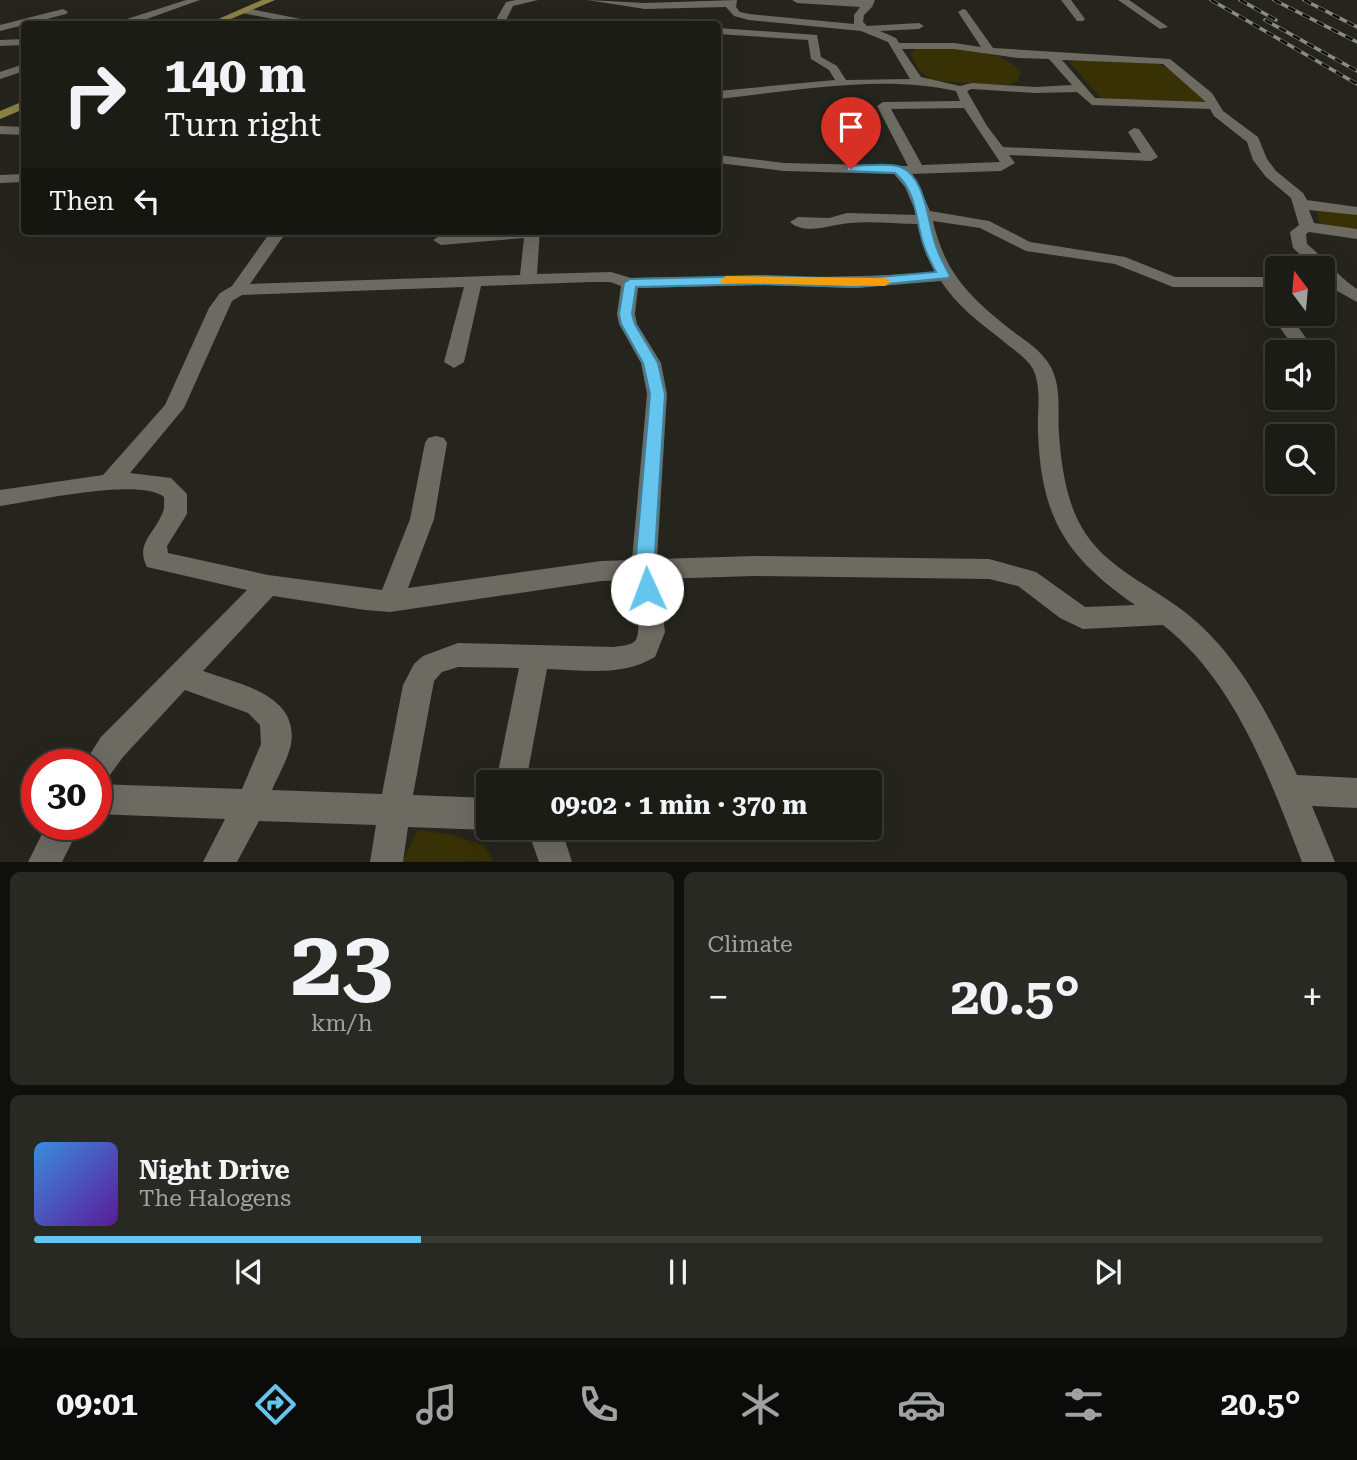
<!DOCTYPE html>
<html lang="en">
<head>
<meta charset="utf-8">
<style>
  :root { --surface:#1c1c16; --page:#292923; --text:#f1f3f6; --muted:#a0a1a1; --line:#3a3a35; --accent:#65c5ee }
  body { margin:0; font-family:"Roboto Serif",serif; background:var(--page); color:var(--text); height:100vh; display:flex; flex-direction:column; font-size:26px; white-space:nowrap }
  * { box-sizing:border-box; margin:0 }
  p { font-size:23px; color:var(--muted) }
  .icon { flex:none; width:38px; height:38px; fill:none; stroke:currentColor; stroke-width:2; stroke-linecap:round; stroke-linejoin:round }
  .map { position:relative; height:862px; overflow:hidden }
  .drawer { display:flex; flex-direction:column; gap:10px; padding:10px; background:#0f0f0c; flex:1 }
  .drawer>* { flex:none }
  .banner { position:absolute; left:21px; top:21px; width:700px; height:214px; border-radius:7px; box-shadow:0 7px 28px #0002,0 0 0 2px var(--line); background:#1c1c16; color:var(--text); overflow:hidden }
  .needle { width:46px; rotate:344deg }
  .tools { position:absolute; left:1265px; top:256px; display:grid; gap:14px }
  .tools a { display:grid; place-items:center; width:70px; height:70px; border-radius:7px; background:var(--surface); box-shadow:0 7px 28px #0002,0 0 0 2px var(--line); font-size:35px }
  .speed { position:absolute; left:21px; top:749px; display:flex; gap:14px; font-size:35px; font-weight:700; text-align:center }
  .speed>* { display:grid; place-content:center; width:91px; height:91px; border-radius:50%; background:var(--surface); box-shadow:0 7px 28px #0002,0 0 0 2px var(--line); line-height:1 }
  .speed .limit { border:10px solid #d22; background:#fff; color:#111 }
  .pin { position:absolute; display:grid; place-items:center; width:60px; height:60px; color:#fff; margin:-72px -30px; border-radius:50% 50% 50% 0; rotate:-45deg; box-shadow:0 0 7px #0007 }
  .pin .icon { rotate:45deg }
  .me { position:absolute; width:77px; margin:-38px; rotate:358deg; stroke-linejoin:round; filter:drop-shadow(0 0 5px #0008) }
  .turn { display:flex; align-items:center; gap:24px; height:147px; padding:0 28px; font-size:32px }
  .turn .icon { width:91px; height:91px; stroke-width:2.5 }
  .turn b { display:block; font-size:49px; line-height:60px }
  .then { display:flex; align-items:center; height:66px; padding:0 28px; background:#0003; gap:14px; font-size:26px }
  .big { font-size:52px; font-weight:700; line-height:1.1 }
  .drawer .tile { flex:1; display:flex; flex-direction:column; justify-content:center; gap:10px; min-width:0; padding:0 24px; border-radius:10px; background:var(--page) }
  .drawer .dial { align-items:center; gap:0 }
  .dial b { font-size:91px; line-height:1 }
  .song { display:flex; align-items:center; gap:21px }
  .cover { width:84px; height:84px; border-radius:10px; background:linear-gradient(135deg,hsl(210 70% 55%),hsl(270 70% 35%)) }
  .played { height:7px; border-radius:4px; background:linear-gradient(90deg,var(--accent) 30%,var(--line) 30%) }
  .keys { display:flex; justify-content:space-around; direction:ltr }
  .heat { display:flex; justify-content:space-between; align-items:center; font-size:38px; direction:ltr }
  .drawer .tiles { flex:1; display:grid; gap:10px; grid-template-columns:1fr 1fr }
  .tile:last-child { grid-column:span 2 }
  .trip { position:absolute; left:476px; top:770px; width:406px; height:70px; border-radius:7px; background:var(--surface); box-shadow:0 7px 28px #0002,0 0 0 2px var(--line); font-weight:700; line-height:70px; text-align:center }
  .tab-bar { display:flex; height:112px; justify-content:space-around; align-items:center; background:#0b0b09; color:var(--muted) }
  .tab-bar .icon { width:49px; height:49px }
  .tab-bar .active { color:var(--accent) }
  .tab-bar b { font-size:32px; color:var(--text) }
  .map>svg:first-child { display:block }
  .green { fill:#383105 }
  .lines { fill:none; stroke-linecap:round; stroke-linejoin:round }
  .street { fill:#6c6a61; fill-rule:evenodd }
  .primary { fill:#8d8245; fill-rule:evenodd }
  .rail-casing { stroke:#8b8a83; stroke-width:3.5 }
  .rail { stroke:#0f0e0a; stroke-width:2.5; stroke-dasharray:8; stroke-linecap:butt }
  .route { fill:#65c5ee; stroke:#42809b; stroke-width:2 }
  .slow { fill:#f59e0b }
</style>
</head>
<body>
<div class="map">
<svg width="1357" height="862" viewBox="0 0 1357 862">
  <rect width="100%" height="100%" fill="#26251d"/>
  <g class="green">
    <path d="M916,48C952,48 993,44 1021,72L1018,81L1008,85L933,81C922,74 915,66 911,54Z"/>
    <polygon points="1075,60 1159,64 1181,75 1210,99 1207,106 1103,100 1070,63"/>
    <polygon points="1316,207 1357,211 1357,234 1321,228"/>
    <polygon points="418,830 453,835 485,846 493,861 402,862"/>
  </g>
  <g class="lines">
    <g class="street">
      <polygon points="186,0 200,0 141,21 149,24 75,24 80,21 127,19"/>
      <polygon points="516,0 538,0 513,6 507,18 509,24 499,24 497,18 506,2"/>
      <path d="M587,0L645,3L737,0L736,7L740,12L749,14L854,24V15L860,7L797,3L792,0H875L872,7L864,15L863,22L867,26L919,23L924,26L919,29L880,31L896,38L899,43H954L981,47L958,12L963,9L966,10L993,48L1170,59L1212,93L1223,111L1258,137L1267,159L1276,171L1303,193L1307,200L1357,207V215L1309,210L1314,223L1357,229V239L1309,232L1306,234L1307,244C1324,258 1340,278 1357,289V302L1330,287H1323V268H1315L1293,248L1290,232L1299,225L1291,198L1266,177L1253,160L1247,142L1214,116L1210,109L1092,105L1077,92L1035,93L972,89L967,91L987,126L1003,147L1141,153L1128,132L1134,128L1139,129L1158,157L1151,161L1009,155L1015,163L1001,171L909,174L919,186L930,211L989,221L1030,242L1125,257L1175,277H1278V287H1173L1115,264L1026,251L980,228L933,221C945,274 970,297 1011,330C1024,340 1038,348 1047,361C1063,383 1057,409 1059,434C1061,463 1066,500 1081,526C1104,569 1156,587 1191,617C1240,658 1271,719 1297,775L1357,778V808L1312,806L1335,862H1302C1270,779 1235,681 1163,625L1083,629L1060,618L1018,586L989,579L754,576L658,579L665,632L655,657C622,677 583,670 547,669L526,782H496L519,668L458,667L442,672L434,681L413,795L488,798V828H493L488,830L408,827L403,862H370L376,825L259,821L237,862H203L225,819L96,814V784L242,789L261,744L260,725L248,713L185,690L123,757L107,779L96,784V765H83L101,737L247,590L147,567C135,544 154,534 162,514C165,509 164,503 164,497C140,477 34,501 0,506V490L103,475L165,405L209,308L220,293L232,286L271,231H287L250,284L520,275L524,238L441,245L433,240L441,235L540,231L537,274L611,272L631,278C732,276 834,280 935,272L926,254L918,224C896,224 873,221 850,223C833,224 805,236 790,222L798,217L829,218L847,213L917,215L905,187L894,174L784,171L718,163V155L784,163L908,166L877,106L883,102L960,101L956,91C882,74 793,91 718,99V91L835,80L829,70L811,59L808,40L718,34V28L817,35L821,57L837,66L846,80L910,79L888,42L861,31L749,20L734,16L726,7L645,9ZM902,49H954L1018,58L1049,59L1072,85L1035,87L972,83L960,86L921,77ZM1062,60L1163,64L1206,102L1095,98ZM964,108L1000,162L922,165L891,109ZM941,281C956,305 980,323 1002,340C1012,349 1026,357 1033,369C1042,388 1037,412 1038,432C1041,518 1066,557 1135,605L1085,607L1036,572L989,559L754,556L657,559L667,394L661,363L637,324L635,314L638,288L759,285L856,288ZM591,282H610L621,286L617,314L619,324L641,363L647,394L632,560L601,561L408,588L434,519L447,443L444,438L436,436L428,438L425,443L410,519L382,590L268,575L168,553L167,546L187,514V494L171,478L130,473L184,408L232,301L242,295L464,287L444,362L454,368L464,362L481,286ZM633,580C634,592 643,632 635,641C630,646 619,646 613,647L458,643L423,656L414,664L403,685L382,794L272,790C278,776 288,759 291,744C299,694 238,684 203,671L273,596L365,610L390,612L601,581Z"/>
      <polygon points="1061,0 1071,0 1085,19 1083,21 1077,21"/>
      <polygon points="1118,0 1129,0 1168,27 1160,29"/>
      <polygon points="245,8 306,20 311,23 299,24 242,13 242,9"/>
      <polygon points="63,9 68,12 66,14 0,31 0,25"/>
      <polygon points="24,39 24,45 0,46 0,40"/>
      <polygon points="24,64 24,71 0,79 0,72"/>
      <polygon points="0,126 24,127 24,135 0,134"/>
      <polygon points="24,174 24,182 0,183 0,175"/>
      <polygon points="1278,308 1278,313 1288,313 1316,352 1297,352 1270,313"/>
      <polygon points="1323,367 1330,369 1336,377 1333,381 1323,382"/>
      <polygon points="47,824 81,824 62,862 28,862"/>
      <polygon points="527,828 561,828 572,862 539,862"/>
    </g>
    <g class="primary">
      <polygon points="262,0 275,0 219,24 207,24"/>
      <polygon points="24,101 24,109 0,119 0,111"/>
    </g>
    <g class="rail-casing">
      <g id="rail">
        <polyline points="1211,0 1357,84"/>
        <polyline points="1240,0 1276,20"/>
        <polyline points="1274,0 1357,42"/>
        <polyline points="1304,0 1357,27"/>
        <polyline points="1265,20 1357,71"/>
      </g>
    </g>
    <use href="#rail" class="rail"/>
  </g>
  <path class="route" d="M851,166C865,166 887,162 901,167C926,177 928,225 936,246C939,256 945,266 950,276L948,278L856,287L759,284L636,287L632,314L635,324L658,363L665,394L654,568L656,589L653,595L647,597L640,595L635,568L650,394L643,363L621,324L619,314L624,283L630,279L759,276L856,279L936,272C932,264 927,255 924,246C915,221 918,192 895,173L847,171V167Z"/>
  <polygon class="slow" points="726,276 885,278 891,282 885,286 722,283 720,280"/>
</svg>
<div class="tools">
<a><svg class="needle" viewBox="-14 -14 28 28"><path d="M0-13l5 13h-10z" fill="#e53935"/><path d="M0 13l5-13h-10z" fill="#a0a1a1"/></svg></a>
<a><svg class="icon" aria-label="sound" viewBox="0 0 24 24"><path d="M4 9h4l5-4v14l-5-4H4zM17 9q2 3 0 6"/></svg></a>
<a><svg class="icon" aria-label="search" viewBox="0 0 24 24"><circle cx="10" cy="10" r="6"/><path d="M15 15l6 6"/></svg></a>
</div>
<div class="speed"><div class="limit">30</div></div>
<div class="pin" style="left:851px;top:169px;background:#d93025"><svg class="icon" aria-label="arrive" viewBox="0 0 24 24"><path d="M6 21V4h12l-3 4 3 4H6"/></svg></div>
<svg class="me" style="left:647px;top:589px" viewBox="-20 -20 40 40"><circle r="19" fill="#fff"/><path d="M0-13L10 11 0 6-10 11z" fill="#65c5ee"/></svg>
<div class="trip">09:02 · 1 min · 370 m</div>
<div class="banner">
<div class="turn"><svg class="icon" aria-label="right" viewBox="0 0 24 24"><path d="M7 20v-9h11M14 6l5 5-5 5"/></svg><div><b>140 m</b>Turn right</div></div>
<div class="then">Then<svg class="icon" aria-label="left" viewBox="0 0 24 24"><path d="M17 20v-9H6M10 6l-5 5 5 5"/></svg></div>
</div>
</div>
<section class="drawer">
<div class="tiles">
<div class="tile dial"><b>23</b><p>km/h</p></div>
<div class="tile"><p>Climate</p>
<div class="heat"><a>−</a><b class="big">20.5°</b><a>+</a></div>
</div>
<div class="tile">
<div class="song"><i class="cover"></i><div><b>Night Drive</b><p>The Halogens</p></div></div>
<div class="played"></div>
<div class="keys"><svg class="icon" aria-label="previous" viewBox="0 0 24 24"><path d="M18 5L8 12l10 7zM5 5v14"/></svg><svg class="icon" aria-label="pause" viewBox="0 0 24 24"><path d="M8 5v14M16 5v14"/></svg><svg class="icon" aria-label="next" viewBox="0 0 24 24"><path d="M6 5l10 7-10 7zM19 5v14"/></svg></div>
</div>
</div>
</section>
<nav class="tab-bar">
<b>09:01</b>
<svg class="icon active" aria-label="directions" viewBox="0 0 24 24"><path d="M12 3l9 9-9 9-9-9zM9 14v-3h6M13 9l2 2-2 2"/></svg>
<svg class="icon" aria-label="music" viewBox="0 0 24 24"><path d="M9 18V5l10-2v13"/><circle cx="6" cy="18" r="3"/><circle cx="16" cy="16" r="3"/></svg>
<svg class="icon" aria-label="phone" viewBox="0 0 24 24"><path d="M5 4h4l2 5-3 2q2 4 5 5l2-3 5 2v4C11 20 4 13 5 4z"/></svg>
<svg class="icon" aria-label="climate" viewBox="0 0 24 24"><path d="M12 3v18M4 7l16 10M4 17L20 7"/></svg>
<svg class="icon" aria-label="car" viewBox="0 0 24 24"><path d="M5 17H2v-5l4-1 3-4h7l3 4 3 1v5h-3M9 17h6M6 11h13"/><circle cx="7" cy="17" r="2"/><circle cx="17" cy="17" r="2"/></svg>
<svg class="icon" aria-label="filters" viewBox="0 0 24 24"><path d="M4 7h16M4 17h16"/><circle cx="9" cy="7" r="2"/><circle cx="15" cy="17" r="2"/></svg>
<b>20.5°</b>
</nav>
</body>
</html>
